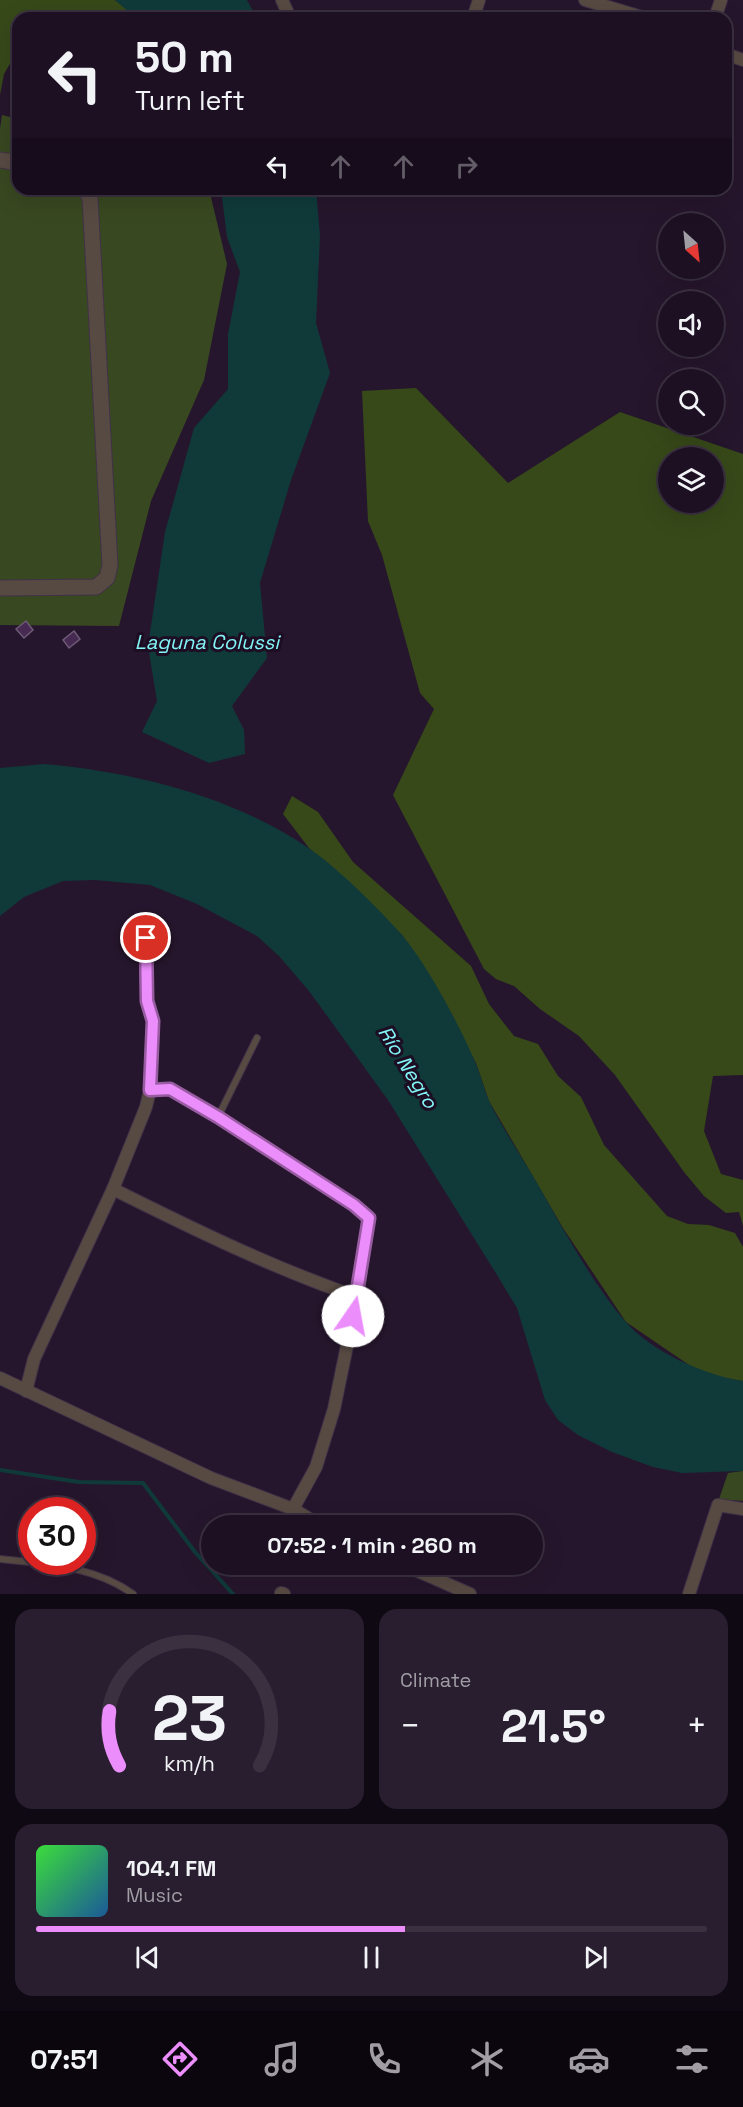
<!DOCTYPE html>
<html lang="en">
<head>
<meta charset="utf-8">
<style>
  :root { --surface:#1c1022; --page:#291e2f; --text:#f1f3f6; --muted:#a09da5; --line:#3a3040; --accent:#eb8dfb }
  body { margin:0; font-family:"Space Grotesk",sans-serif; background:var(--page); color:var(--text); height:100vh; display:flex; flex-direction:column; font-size:22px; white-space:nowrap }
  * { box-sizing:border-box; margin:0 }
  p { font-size:20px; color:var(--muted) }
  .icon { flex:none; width:33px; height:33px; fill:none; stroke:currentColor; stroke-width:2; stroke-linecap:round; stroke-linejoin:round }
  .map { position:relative; height:1594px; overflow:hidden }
  .sheet { display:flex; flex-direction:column; gap:15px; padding:15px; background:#0f0913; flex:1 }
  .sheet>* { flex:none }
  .banner { position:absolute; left:12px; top:12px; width:720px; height:183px; border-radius:18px; box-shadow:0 6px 24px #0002,0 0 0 2px var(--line); background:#1c1022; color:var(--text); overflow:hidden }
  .needle { width:39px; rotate:153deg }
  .controls { position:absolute; left:658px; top:213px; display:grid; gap:12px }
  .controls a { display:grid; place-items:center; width:66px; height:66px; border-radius:50%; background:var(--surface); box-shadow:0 6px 24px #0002,0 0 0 2px var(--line); font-size:30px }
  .speed { position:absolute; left:18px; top:1497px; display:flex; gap:12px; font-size:30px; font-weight:700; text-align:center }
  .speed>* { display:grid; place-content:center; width:78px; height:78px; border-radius:50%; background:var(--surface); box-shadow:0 6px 24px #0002,0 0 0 2px var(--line); line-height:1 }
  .speed .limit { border:9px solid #d22; background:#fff; color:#111 }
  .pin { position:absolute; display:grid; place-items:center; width:51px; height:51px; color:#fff; margin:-26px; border:3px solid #fff; border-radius:50%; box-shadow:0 2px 6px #0007 }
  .me { position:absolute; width:66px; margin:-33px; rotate:12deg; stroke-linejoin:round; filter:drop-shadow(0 0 4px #0008) }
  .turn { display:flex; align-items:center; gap:21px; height:126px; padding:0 24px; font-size:27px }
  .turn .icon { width:78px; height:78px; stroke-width:2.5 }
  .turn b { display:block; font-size:42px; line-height:51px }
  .lanes { display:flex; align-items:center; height:57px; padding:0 24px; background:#0003; justify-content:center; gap:30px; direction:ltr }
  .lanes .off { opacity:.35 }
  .big { font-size:45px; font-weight:800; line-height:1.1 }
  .sheet .widget { flex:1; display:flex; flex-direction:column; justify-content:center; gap:9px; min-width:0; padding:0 21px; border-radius:18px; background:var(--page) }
  .sheet .dial { align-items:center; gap:0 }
  .dial svg { height:156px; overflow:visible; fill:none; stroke:var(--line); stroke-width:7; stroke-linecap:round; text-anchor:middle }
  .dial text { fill:var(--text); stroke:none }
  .song { display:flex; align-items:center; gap:18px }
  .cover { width:72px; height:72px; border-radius:9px; background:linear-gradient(135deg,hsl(120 70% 55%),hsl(210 70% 35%)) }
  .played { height:6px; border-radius:3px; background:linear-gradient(90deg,var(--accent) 55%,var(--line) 55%) }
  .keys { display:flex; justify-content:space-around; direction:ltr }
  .heat { display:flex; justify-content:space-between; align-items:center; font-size:33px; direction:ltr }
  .sheet .tiles { flex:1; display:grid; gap:15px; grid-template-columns:1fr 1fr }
  .widget:last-child { grid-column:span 2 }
  .trip { position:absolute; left:201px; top:1515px; width:342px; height:60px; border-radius:30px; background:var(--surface); box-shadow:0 6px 24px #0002,0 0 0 2px var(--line); font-weight:800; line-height:60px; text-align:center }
  .tab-bar { display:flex; height:96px; justify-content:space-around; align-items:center; background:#0b060e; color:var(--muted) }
  .tab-bar .icon { width:42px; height:42px }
  .tab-bar .on { color:var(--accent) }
  .tab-bar b { font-size:27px; color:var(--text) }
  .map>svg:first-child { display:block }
  .green { fill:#384820 }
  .forest { fill:#374919; fill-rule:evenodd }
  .water { fill:#103a3a }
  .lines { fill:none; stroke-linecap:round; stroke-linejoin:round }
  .stream { stroke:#103a3a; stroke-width:4 }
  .building { fill:#462a51; stroke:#6d5a75; stroke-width:1.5 }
  .service-casing { stroke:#413248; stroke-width:8 }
  .minor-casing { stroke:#413248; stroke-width:14 }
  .tertiary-casing { stroke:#413248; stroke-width:17 }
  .service { stroke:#574a43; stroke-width:6 }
  .minor { stroke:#574a43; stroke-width:12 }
  .tertiary { stroke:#574a43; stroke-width:15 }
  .route-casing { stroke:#995ca3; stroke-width:15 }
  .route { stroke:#eb8dfb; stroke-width:10 }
  .labels { text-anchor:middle; stroke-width:6; stroke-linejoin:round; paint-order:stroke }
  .water-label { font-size:20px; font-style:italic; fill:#82f5f6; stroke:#1c0d23 }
</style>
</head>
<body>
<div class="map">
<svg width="743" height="1594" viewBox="0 0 743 1594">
  <rect width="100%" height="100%" fill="#26162d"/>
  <g class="green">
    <polygon points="2,115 18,119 18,189 209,189 227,264 204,380 151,501 119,626 0,625 0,129"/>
    <polygon points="743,1471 743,1501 719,1499 728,1473"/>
  </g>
  <g class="forest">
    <polygon points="0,0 115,0 132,13 130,18 18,18 18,50 4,74 0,95"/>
    <path d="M416,388L508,483L620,412L743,454V1075L713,1076L704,1131L721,1174L743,1180V1226L739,1212L726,1213L704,1196L684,1172L615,1075L579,1036L540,1009L514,986L496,979L484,969L393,795L434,709L420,693L382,555L368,521L362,391ZM669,458H714V502H669Z"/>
    <polygon points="292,796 318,812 353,862 471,966 489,1004 514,1036 538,1044 558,1076 581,1097 604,1145 667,1216 688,1224 709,1225 735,1233 743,1247 743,1381 724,1378 692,1367 626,1322 563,1228 489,1101 476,1063 418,958 402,935 366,899 309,848 283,814"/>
  </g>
  <g class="water">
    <polygon points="115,0 247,0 257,18 136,18"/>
    <polygon points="221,189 316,189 320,236 316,323 330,373 291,480 260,583 267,658 232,706 244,730 245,754 209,763 142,732 157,701 148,646 165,532 194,428 228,389 228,334 240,272 227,237"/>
    <path d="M44,764C135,772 231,796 307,847C335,865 379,909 402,935C428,966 460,1026 476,1064C481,1076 484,1089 489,1101C503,1129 521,1156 537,1183C562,1227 592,1283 625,1321C651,1352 705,1375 743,1381V1471L682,1473L653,1467L612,1452L578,1435L558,1420L545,1400L517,1308L497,1275L388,1100L309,991L279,956L257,936L197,904L150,885L95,880L63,881L24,897L0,916V768Z"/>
  </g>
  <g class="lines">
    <polyline class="stream" points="0,1470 79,1482 143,1483 195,1552 233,1594"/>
  </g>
  <g class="building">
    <polygon points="26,621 33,630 24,638 16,629"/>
    <polygon points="74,631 80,639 69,648 63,640"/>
  </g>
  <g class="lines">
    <g class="service-casing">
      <g id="service">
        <polyline points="218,1117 257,1038"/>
        <path d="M0,1559C46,1564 94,1566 133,1594"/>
      </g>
    </g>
    <g class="minor-casing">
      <g id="minor">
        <polyline points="282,0 290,18"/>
        <polyline points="585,0 645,18"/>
        <polyline points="473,18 479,0"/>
        <polyline points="715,18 721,0"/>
        <polyline points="726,54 743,60"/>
        <polyline points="150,1090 170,1089 218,1117 354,1205 369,1219 357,1297 334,1409 316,1467 293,1509"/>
        <path d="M113,1189C193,1229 273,1268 357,1297"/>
        <polyline points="0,1378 211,1478 293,1509 321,1526"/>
        <polyline points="26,1391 34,1359 113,1189 146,1107 150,1090 153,1021 147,1001 146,938"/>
        <polyline points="402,1564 470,1594"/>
        <polyline points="281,1593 284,1594"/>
        <polyline points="689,1594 718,1505 743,1509"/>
      </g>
    </g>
    <g class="tertiary-casing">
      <g id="tertiary">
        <polyline points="0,160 18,163"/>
        <polyline points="0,588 96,587 107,578 110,565 90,198 85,189"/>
      </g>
    </g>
    <use href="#service" class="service"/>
    <use href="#minor" class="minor"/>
    <use href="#tertiary" class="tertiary"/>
  </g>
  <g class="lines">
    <g class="route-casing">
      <polyline id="route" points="146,938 147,1001 153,1021 150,1090 170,1089 218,1117 354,1205 369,1218 353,1316"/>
    </g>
    <use href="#route" class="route"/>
  </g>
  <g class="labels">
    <g class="water-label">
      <text x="207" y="649">Laguna Colussi</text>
      <text transform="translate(408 1067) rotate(58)" y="7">Río Negro</text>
    </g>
  </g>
</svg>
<div class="controls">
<a><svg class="needle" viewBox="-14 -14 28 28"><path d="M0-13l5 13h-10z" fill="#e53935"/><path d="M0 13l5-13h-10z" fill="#a09da5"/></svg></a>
<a><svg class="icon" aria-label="sound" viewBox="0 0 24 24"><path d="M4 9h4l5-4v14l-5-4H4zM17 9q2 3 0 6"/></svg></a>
<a><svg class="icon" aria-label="search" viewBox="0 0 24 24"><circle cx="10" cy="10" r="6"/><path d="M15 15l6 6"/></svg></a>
<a><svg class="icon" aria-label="layers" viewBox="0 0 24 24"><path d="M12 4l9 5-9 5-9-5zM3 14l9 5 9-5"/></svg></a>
</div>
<div class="speed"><div class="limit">30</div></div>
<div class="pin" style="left:146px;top:938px;background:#d93025"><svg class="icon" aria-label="arrive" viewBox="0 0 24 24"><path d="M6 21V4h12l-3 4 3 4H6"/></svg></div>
<svg class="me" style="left:353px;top:1316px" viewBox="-20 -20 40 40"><circle r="19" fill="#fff"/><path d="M0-13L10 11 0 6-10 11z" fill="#eb8dfb"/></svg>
<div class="trip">07:52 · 1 min · 260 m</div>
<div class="banner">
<div class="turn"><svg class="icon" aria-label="left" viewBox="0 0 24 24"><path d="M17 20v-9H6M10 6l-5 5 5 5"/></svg><div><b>50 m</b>Turn left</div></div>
<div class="lanes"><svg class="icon" aria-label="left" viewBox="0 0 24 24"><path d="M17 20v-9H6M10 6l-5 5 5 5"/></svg><svg class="icon off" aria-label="ahead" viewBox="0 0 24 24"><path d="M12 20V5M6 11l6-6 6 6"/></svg><svg class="icon off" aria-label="ahead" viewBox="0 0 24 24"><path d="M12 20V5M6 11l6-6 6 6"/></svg><svg class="icon off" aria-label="right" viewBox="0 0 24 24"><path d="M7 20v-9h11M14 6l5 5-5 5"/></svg></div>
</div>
</div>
<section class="sheet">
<div class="tiles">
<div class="widget dial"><svg viewBox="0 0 100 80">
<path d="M14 69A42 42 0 1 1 86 69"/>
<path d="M14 69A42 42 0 0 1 9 41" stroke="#eb8dfb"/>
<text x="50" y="56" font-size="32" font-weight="700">23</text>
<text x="50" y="72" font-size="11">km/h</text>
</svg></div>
<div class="widget"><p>Climate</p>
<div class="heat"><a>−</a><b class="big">21.5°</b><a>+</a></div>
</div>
<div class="widget">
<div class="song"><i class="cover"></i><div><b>104.1 FM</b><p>Music</p></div></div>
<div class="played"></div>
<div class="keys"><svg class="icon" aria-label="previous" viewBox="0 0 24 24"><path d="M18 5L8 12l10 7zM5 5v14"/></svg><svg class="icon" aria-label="pause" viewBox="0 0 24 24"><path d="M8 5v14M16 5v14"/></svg><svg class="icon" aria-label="next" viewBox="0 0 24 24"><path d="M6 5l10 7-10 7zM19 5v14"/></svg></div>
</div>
</div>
</section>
<nav class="tab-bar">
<b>07:51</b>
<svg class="icon on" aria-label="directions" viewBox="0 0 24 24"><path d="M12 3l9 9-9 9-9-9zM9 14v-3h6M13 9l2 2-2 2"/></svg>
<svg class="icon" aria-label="music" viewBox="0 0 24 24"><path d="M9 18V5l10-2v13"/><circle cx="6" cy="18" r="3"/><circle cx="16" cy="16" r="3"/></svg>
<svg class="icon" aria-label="phone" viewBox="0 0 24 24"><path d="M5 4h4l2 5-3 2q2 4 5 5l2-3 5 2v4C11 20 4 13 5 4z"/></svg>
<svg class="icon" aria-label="climate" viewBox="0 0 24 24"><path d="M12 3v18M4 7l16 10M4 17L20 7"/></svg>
<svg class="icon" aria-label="car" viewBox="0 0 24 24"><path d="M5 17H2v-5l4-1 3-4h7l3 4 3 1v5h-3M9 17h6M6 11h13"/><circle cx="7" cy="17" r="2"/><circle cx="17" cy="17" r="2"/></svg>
<svg class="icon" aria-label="filters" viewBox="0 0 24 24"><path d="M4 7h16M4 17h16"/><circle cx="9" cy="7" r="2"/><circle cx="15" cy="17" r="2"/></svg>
</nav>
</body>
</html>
